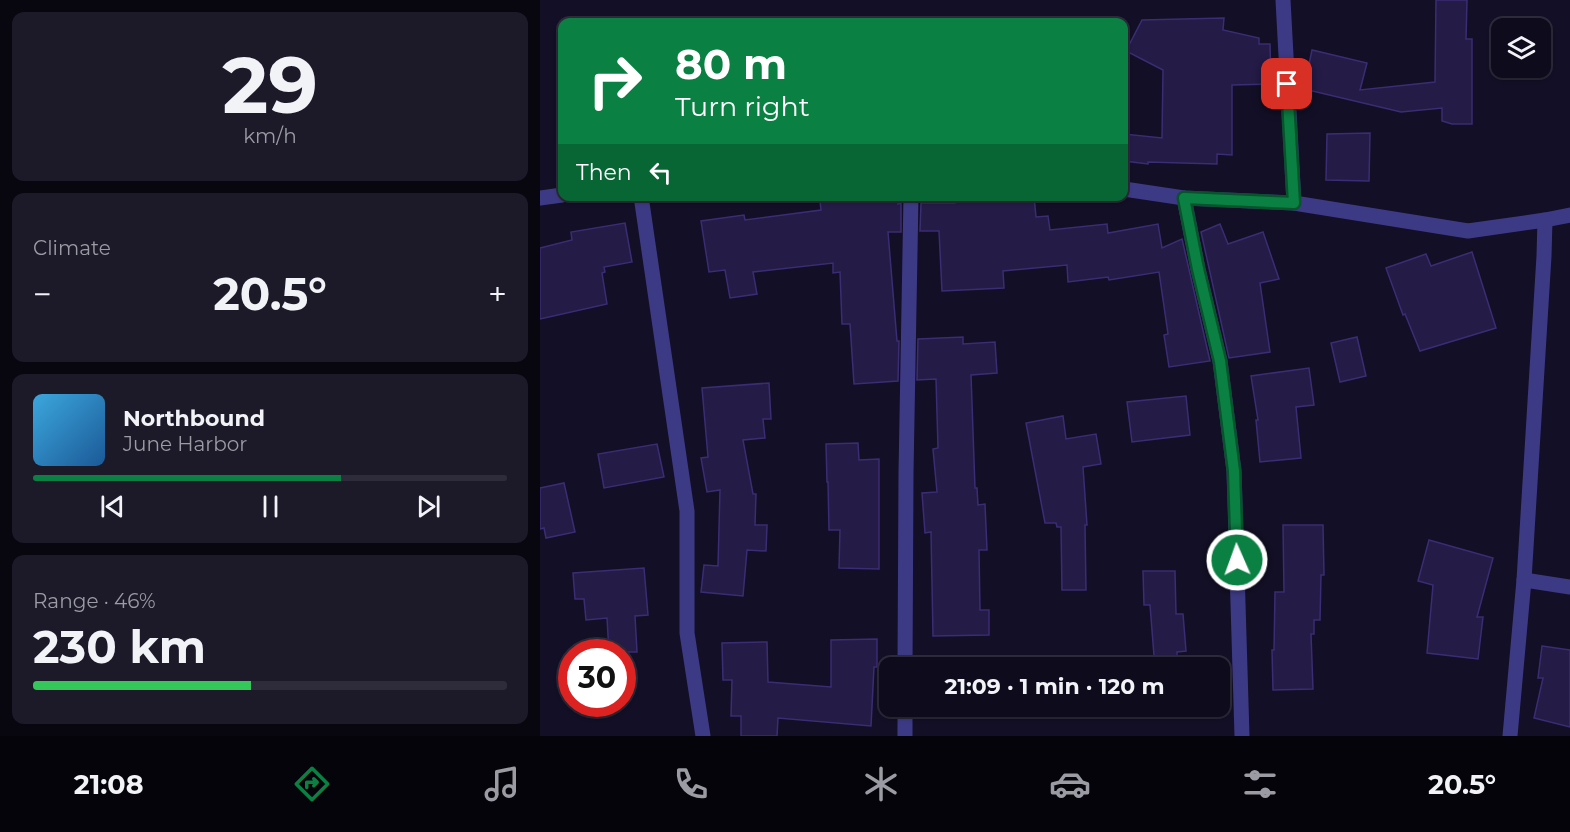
<!DOCTYPE html>
<html lang="en">
<head>
<meta charset="utf-8">
<style>
  :root { --surface:#0e0b1c; --page:#1c1929; --text:#f1f3f6; --muted:#9b9ba3; --line:#2e2b3b; --accent:#0b8043 }
  body { margin:0; font-family:Montserrat,sans-serif; background:var(--page); color:var(--text); height:100vh; display:flex; flex-direction:column; font-size:22px; white-space:nowrap }
  * { box-sizing:border-box; margin:0 }
  p { font-size:20px; color:var(--muted) }
  .icon { flex:none; width:33px; height:33px; fill:none; stroke:currentColor; stroke-width:2; stroke-linecap:round; stroke-linejoin:round }
  .map { position:relative; flex:1; overflow:hidden }
  .panel { display:flex; flex-direction:column; gap:12px; padding:12px; background:#08060f; width:540px }
  .panel>* { flex:none }
  .hud { position:absolute; left:18px; top:18px; width:570px; height:183px; border-radius:12px; box-shadow:0 2px 4px #0004,0 0 0 2px var(--line); background:#0b8043; color:#fff; overflow:hidden }
  .tools { position:absolute; left:951px; top:18px; display:grid; gap:12px }
  .tools a { display:grid; place-items:center; width:60px; height:60px; border-radius:12px; background:var(--surface); box-shadow:0 2px 4px #0004,0 0 0 2px var(--line); font-size:30px }
  .speed { position:absolute; left:18px; top:639px; display:flex; gap:12px; font-size:30px; font-weight:700; text-align:center }
  .speed>* { display:grid; place-content:center; width:78px; height:78px; border-radius:50%; background:var(--surface); box-shadow:0 2px 4px #0004,0 0 0 2px var(--line); line-height:1 }
  .speed .limit { border:9px solid #d22; background:#fff; color:#111 }
  .pin { position:absolute; display:grid; place-items:center; width:51px; height:51px; color:#fff; margin:-26px; border-radius:12px; box-shadow:0 3px 9px #0006 }
  .me { position:absolute; width:66px; margin:-33px; rotate:358deg; stroke-linejoin:round; filter:drop-shadow(0 0 4px #0008) }
  .turn { display:flex; align-items:center; gap:21px; height:126px; padding:0 18px; font-size:27px }
  .turn .icon { width:78px; height:78px; stroke-width:2.5 }
  .turn b { display:block; font-size:42px; line-height:51px }
  .then { display:flex; align-items:center; height:57px; padding:0 18px; background:#0003; gap:12px; font-size:22px }
  .big { font-size:45px; font-weight:700; line-height:1.1 }
  .panel .widget { flex:1; display:flex; flex-direction:column; justify-content:center; gap:9px; min-width:0; padding:0 21px; border-radius:12px; background:var(--page) }
  .panel .dial { align-items:center; gap:0 }
  .dial b { font-size:78px; line-height:1 }
  .song { display:flex; align-items:center; gap:18px }
  .cover { width:72px; height:72px; border-radius:9px; background:linear-gradient(135deg,hsl(200 70% 55%),hsl(210 70% 35%)) }
  .played { height:6px; border-radius:3px; background:linear-gradient(90deg,var(--accent) 65%,var(--line) 65%) }
  .keys { display:flex; justify-content:space-around; direction:ltr }
  .heat { display:flex; justify-content:space-between; align-items:center; font-size:33px; direction:ltr }
  .charge { height:9px; border-radius:4px; background:linear-gradient(90deg,#34c759 46%,var(--line) 0) }
  .trip { position:absolute; left:339px; top:657px; width:351px; height:60px; border-radius:12px; background:var(--surface); box-shadow:0 2px 4px #0004,0 0 0 2px var(--line); font-weight:700; line-height:60px; text-align:center }
  .menu { display:flex; height:96px; justify-content:space-around; align-items:center; background:#06040b; color:var(--muted) }
  .menu .icon { width:42px; height:42px }
  .menu .on { color:var(--accent) }
  .menu b { font-size:27px; color:var(--text) }
  main { display:flex; flex:1; min-height:0 }
  .map>svg:first-child { display:block }
  .building { fill:#241b47; stroke:#3b2d73; stroke-width:1.5 }
  .lines { fill:none; stroke-linecap:round; stroke-linejoin:round }
  .minor { stroke:#3d3a85; stroke-width:15 }
  .route-casing { stroke:#07532c; stroke-width:15 }
  .route { stroke:#0b8043; stroke-width:10 }
</style>
</head>
<body>
<main>
<section class="panel">
<div class="widget dial"><b>29</b><p>km/h</p></div>
<div class="widget"><p>Climate</p>
<div class="heat"><a>−</a><b class="big">20.5°</b><a>+</a></div>
</div>
<div class="widget">
<div class="song"><i class="cover"></i><div><b>Northbound</b><p>June Harbor</p></div></div>
<div class="played"></div>
<div class="keys"><svg class="icon" aria-label="previous" viewBox="0 0 24 24"><path d="M18 5L8 12l10 7zM5 5v14"/></svg><svg class="icon" aria-label="pause" viewBox="0 0 24 24"><path d="M8 5v14M16 5v14"/></svg><svg class="icon" aria-label="next" viewBox="0 0 24 24"><path d="M6 5l10 7-10 7zM19 5v14"/></svg></div>
</div>
<div class="widget"><p>Range · 46%</p><b class="big">230 km</b><div class="charge"></div></div>
</section>
<div class="map">
<svg width="1030" height="736" viewBox="0 0 1030 736">
  <rect width="100%" height="100%" fill="#130f26"/>
  <g class="building">
    <polygon points="896,0 927,0 926,39 932,39 932,124 912,124 902,121 902,108 861,112 768,90 770,82 765,83 772,50 827,63 820,90 895,82"/>
    <polygon points="684,18 683,30 719,38 719,44 730,44 731,84 692,85 692,155 677,154 677,164 608,162 608,164 584,161 584,134 622,138 623,70 586,51 602,20"/>
    <polygon points="830,133 829,181 786,180 787,134"/>
    <polygon points="340,196 358,196 358,204 361,203 361,232 348,232 357,341 359,341 358,381 314,384 310,324 302,324 300,272 293,273 293,263 213,272 217,294 190,298 185,270 169,272 161,221 204,215 205,220 281,210 280,201"/>
    <polygon points="415,196 494,196 496,217 508,216 510,230 567,224 568,233 618,224 622,248 642,239 670,361 629,367 624,335 628,334 619,272 569,280 568,277 528,282 527,265 463,271 464,288 402,291 399,231 380,231 381,203 415,203"/>
    <polygon points="85,223 92,262 64,267 65,272 62,273 67,304 0,319 0,248 32,240 31,232"/>
    <polygon points="680,224 688,244 723,232 739,279 720,283 730,352 689,358 661,232"/>
    <polygon points="932,252 956,328 880,351 865,314 863,315 846,268 886,254 891,266"/>
    <polygon points="423,337 423,344 455,342 457,373 431,375 435,488 437,488 438,505 445,504 447,550 439,550 440,610 449,610 449,635 393,636 391,532 385,533 382,493 397,492 393,449 398,448 396,379 377,380 378,339"/>
    <polygon points="817,337 826,376 800,382 791,343"/>
    <polygon points="769,368 774,405 756,407 761,458 720,462 716,420 718,420 711,376"/>
    <polygon points="229,383 231,419 223,419 225,438 203,440 213,494 216,494 215,525 227,525 226,551 207,550 203,596 161,592 164,565 178,566 180,490 167,492 161,458 168,457 162,388"/>
    <polygon points="646,396 650,435 592,442 587,402"/>
    <polygon points="523,416 526,439 556,434 561,464 543,467 547,525 545,525 546,590 522,590 521,527 517,527 516,523 505,523 486,423"/>
    <polygon points="318,443 319,460 339,459 339,569 299,568 300,530 289,530 288,482 287,482 286,444"/>
    <polygon points="117,444 124,477 64,488 58,454"/>
    <polygon points="24,483 35,532 6,538 4,528 0,529 0,488"/>
    <polygon points="743,525 783,525 784,575 781,575 780,620 774,620 774,634 771,634 773,689 733,690 732,650 734,650 735,592 744,592"/>
    <polygon points="889,540 953,558 937,617 943,617 938,659 887,653 893,585 878,581"/>
    <polygon points="104,568 108,615 95,616 97,652 69,652 67,618 46,620 44,599 35,599 33,573"/>
    <polygon points="603,571 635,571 636,614 643,614 646,651 637,652 637,668 615,668 610,605 604,605"/>
    <polygon points="337,639 337,667 334,667 331,726 238,718 237,736 201,736 201,716 191,716 192,680 183,680 182,643 227,642 228,682 291,687 291,640"/>
    <polygon points="1002,646 1030,650 1030,727 994,718 1003,678 998,678"/>
  </g>
  <g class="lines">
    <g class="minor">
      <polyline points="743,0 754,203"/>
      <polyline points="584,189 644,198 754,203 928,231 1005,220 1030,215"/>
      <polyline points="101,196 147,511 147,633 163,736"/>
      <polyline points="0,198 22,195"/>
      <polyline points="644,198 658,269 680,361 694,471 702,736"/>
      <polyline points="984,580 1030,587"/>
      <polyline points="365,668 366,473 371,196"/>
      <polyline points="365,736 365,706"/>
      <polyline points="970,736 984,580 1004,256 1005,220"/>
    </g>
  </g>
  <g class="lines">
    <g class="route-casing">
      <polyline id="route" points="697,560 694,471 680,361 658,269 644,198 754,203 747,84"/>
    </g>
    <use href="#route" class="route"/>
  </g>
</svg>
<div class="tools">
<a><svg class="icon" aria-label="layers" viewBox="0 0 24 24"><path d="M12 4l9 5-9 5-9-5zM3 14l9 5 9-5"/></svg></a>
</div>
<div class="speed"><div class="limit">30</div></div>
<div class="pin" style="left:747px;top:84px;background:#d93025"><svg class="icon" aria-label="arrive" viewBox="0 0 24 24"><path d="M6 21V4h12l-3 4 3 4H6"/></svg></div>
<svg class="me" style="left:697px;top:560px" viewBox="-20 -20 40 40"><circle r="17" fill="#0b8043" stroke="#fff" stroke-width="3"/><path d="M0-11L8 9 0 5-8 9z" fill="#fff"/></svg>
<div class="trip">21:09 · 1 min · 120 m</div>
<div class="hud">
<div class="turn"><svg class="icon" aria-label="right" viewBox="0 0 24 24"><path d="M7 20v-9h11M14 6l5 5-5 5"/></svg><div><b>80 m</b>Turn right</div></div>
<div class="then">Then<svg class="icon" aria-label="left" viewBox="0 0 24 24"><path d="M17 20v-9H6M10 6l-5 5 5 5"/></svg></div>
</div>
</div>
</main>
<nav class="menu">
<b>21:08</b>
<svg class="icon on" aria-label="directions" viewBox="0 0 24 24"><path d="M12 3l9 9-9 9-9-9zM9 14v-3h6M13 9l2 2-2 2"/></svg>
<svg class="icon" aria-label="music" viewBox="0 0 24 24"><path d="M9 18V5l10-2v13"/><circle cx="6" cy="18" r="3"/><circle cx="16" cy="16" r="3"/></svg>
<svg class="icon" aria-label="phone" viewBox="0 0 24 24"><path d="M5 4h4l2 5-3 2q2 4 5 5l2-3 5 2v4C11 20 4 13 5 4z"/></svg>
<svg class="icon" aria-label="climate" viewBox="0 0 24 24"><path d="M12 3v18M4 7l16 10M4 17L20 7"/></svg>
<svg class="icon" aria-label="car" viewBox="0 0 24 24"><path d="M5 17H2v-5l4-1 3-4h7l3 4 3 1v5h-3M9 17h6M6 11h13"/><circle cx="7" cy="17" r="2"/><circle cx="17" cy="17" r="2"/></svg>
<svg class="icon" aria-label="filters" viewBox="0 0 24 24"><path d="M4 7h16M4 17h16"/><circle cx="9" cy="7" r="2"/><circle cx="15" cy="17" r="2"/></svg>
<b>20.5°</b>
</nav>
</body>
</html>
